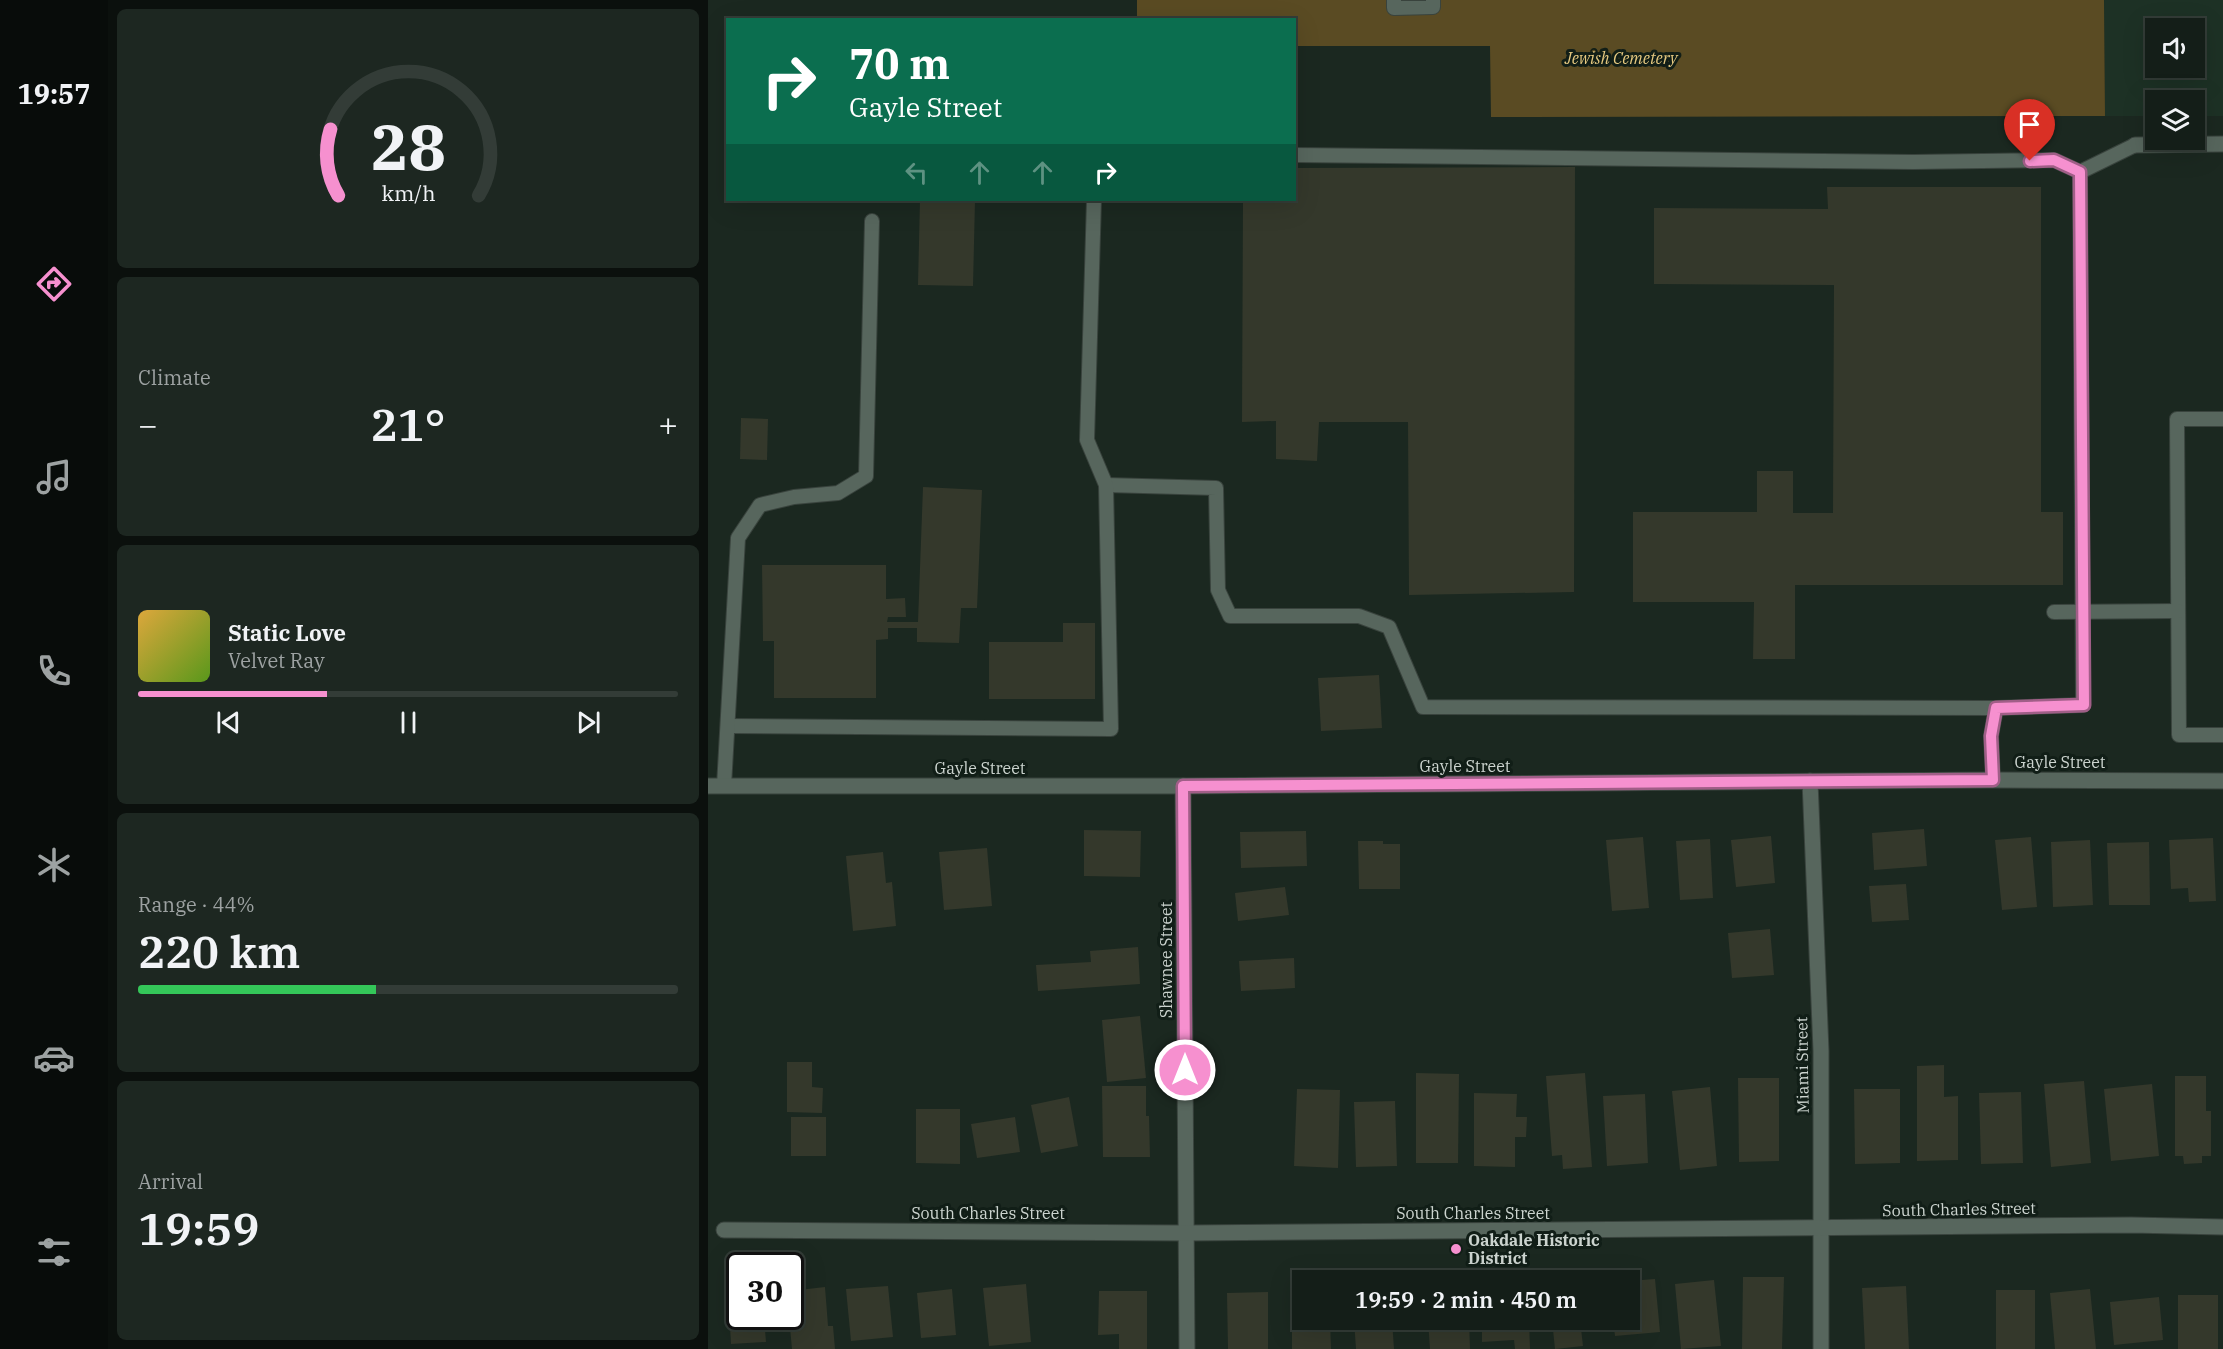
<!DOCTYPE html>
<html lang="en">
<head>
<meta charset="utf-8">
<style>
  :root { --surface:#141e18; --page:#1d2721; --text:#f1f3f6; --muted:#9da2a2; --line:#333c37; --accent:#f690cf }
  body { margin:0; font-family:"IBM Plex Serif",serif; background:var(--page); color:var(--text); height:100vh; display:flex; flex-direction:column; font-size:22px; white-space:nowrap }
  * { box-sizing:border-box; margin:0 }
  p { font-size:20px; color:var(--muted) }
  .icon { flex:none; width:33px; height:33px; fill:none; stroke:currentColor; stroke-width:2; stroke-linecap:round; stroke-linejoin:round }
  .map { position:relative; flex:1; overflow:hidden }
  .side { display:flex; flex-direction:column; gap:9px; padding:9px; background:#0b100d; width:600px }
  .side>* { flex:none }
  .guide { position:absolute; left:18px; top:18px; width:570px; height:183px; border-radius:0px; box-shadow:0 6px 24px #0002,0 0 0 2px var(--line); background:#0b6e4f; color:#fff; overflow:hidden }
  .tools { position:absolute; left:1437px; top:18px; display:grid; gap:12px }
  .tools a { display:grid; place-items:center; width:60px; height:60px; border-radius:0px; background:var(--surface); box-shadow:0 6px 24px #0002,0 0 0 2px var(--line); font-size:30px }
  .speed { position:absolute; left:18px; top:1252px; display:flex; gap:12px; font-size:30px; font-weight:700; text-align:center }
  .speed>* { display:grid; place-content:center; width:78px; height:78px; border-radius:50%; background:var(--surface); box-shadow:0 6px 24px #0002,0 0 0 2px var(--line); line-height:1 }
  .speed .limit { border:3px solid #111; border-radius:9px; background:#fff; color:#111 }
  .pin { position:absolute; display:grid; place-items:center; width:51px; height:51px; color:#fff; margin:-62px -26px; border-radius:50% 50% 50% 0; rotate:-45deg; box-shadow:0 0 6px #0007 }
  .pin .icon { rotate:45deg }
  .me { position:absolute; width:66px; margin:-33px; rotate:0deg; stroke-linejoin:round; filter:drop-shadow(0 0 4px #0008) }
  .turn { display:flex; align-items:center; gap:21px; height:126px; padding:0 24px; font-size:27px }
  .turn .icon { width:78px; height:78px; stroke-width:2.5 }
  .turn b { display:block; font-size:42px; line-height:51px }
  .lanes { display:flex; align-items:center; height:57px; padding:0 24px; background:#0003; justify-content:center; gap:30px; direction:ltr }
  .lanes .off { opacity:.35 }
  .big { font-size:45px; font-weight:600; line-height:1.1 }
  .side .widget { flex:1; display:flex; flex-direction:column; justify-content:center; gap:9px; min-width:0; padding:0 21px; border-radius:9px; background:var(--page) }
  .side .dial { align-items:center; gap:0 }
  .dial svg { height:156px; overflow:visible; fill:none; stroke:var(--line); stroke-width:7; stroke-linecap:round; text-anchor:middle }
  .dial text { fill:var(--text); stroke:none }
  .song { display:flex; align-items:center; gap:18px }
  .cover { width:72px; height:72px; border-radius:9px; background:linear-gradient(135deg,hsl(40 70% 55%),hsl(90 70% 35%)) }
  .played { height:6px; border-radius:3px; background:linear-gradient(90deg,var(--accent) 35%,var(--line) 35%) }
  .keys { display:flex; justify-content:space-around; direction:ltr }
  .heat { display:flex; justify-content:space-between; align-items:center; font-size:33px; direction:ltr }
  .charge { height:9px; border-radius:4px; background:linear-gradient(90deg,#34c759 44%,var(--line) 0) }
  .trip { position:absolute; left:584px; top:1270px; width:348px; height:60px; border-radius:0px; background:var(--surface); box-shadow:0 6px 24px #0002,0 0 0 2px var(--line); font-weight:600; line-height:60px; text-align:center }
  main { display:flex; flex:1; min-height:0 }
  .menu { display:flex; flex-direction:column; width:108px; justify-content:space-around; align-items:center; background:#080c0a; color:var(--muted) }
  .menu .icon { width:42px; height:42px }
  .menu .selected { color:var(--accent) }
  .menu b { font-size:27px; color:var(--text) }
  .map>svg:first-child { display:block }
  .built { fill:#1d3125; fill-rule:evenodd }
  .green { fill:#5a4b23 }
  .building { fill:#34382b }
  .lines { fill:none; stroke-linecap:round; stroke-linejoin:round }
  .lane-casing { stroke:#39433d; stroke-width:16 }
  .street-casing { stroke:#39433d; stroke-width:17 }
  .lane { stroke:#57665d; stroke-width:14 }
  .street { stroke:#57665d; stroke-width:15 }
  .route-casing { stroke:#a05e87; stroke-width:15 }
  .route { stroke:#f690cf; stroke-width:10 }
  .poi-dot { fill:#f690cf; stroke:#111e17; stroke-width:2 }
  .labels { text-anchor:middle; stroke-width:6; stroke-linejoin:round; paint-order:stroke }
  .park-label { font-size:16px; font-style:italic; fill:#e6c980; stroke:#111e17 }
  .street-label { font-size:16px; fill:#ccd4cf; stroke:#111e17 }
  .poi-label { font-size:16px; font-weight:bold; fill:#ccd4cf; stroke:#111e17; text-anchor:start }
</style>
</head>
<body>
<main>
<nav class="menu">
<b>19:57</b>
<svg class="icon selected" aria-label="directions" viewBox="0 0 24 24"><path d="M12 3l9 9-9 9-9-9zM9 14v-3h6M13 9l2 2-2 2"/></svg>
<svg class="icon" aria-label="music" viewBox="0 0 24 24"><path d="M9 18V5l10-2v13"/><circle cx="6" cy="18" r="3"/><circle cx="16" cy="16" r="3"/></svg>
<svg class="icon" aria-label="phone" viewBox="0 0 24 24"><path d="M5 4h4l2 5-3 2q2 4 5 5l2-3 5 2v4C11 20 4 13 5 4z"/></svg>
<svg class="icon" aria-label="climate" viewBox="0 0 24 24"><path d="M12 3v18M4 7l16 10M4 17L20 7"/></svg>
<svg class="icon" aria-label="car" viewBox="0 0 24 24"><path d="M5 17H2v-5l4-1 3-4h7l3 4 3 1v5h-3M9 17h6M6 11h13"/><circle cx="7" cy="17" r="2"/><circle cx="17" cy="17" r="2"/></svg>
<svg class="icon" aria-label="filters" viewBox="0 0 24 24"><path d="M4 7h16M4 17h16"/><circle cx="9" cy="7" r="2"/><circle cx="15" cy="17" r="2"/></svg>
</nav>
<section class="side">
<div class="widget dial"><svg viewBox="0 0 100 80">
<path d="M14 69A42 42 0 1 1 86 69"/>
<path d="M14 69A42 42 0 0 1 10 35" stroke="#f690cf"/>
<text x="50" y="56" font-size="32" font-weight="700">28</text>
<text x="50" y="72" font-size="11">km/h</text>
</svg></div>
<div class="widget"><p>Climate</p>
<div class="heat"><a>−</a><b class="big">21°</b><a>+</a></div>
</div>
<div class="widget">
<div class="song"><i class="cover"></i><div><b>Static Love</b><p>Velvet Ray</p></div></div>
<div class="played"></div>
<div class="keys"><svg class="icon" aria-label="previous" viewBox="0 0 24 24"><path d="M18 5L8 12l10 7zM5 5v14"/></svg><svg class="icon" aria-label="pause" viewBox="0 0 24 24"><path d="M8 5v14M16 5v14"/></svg><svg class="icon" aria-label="next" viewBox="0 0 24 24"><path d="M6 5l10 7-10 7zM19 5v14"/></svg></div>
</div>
<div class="widget"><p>Range · 44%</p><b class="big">220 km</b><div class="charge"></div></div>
<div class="widget"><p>Arrival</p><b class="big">19:59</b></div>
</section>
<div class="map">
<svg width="1515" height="1349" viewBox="0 0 1515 1349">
  <rect width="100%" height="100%" fill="#1b2820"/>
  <path class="built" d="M1396,0H1515V116H1487L1486,100H1448L1447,116H1397ZM1448,28H1486V68H1448Z"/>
  <polygon class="green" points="429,0 1396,0 1397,116 783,117 782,46 587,46 586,20 429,19"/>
  <g class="building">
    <polygon points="867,167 866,592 701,595 700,422 611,422 609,461 568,459 568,421 534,422 535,200 586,200 586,168"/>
    <polygon points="1119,187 1333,187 1333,512 1355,512 1355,585 1087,585 1087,659 1045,659 1046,602 925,602 925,512 1049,512 1049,471 1085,471 1085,513 1125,513 1126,285 946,284 946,208 1120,209"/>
    <polygon points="212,200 267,200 265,286 210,285"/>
    <polygon points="33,418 60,419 59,460 32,459"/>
    <polygon points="215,487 274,490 269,608 253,608 251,643 209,642 209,628 180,628 180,639 168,640 168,698 66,698 66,641 55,641 54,565 178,565 178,599 197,598 198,617 180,617 179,622 210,622"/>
    <polygon points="355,623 387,623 387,699 281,699 281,642 355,642"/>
    <polygon points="671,675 674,728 613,731 610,678"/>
    <polygon points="1216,829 1219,866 1166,870 1164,833"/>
    <polygon points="376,830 433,831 432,877 376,876"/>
    <polygon points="598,831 599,866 533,868 532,832"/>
    <polygon points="1063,836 1067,883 1028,887 1023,840"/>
    <polygon points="935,837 941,908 904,911 898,840"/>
    <polygon points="1323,837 1329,907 1294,910 1287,840"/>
    <polygon points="1505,838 1508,901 1481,902 1480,888 1463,889 1461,840"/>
    <polygon points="1002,839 1005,898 972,900 968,841"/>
    <polygon points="1382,840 1385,905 1345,907 1343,842"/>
    <polygon points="650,841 675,841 675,844 692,844 692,889 651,889"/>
    <polygon points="1441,842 1442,905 1401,905 1399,843"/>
    <polygon points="279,848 284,906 236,910 231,852"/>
    <polygon points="175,852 178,883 184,882 188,926 145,931 138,856"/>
    <polygon points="1198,884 1201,920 1164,922 1161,886"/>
    <polygon points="577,887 581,915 530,921 527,893"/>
    <polygon points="1062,929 1066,975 1024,978 1020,933"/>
    <polygon points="430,947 432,984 330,991 328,965 383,962 382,951"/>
    <polygon points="586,958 587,988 533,991 531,961"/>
    <polygon points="432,1016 438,1078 399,1082 394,1020"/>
    <polygon points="79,1062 104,1062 104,1087 115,1088 114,1113 79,1112"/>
    <polygon points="1236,1065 1236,1097 1250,1096 1250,1160 1209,1161 1209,1066"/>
    <polygon points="708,1073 751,1074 750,1163 708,1163"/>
    <polygon points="877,1073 884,1167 855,1169 854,1155 844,1156 838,1076"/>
    <polygon points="1467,1076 1498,1076 1498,1111 1503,1111 1503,1156 1494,1156 1494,1163 1476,1164 1475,1156 1467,1156"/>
    <polygon points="1030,1078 1071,1078 1071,1161 1031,1162"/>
    <polygon points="1376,1081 1383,1163 1343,1167 1336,1084"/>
    <polygon points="1444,1084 1451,1156 1403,1161 1396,1089"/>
    <polygon points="394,1086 438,1086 438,1116 441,1116 442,1157 395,1157"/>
    <polygon points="1002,1087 1009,1166 972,1170 964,1091"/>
    <polygon points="589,1089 632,1090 630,1168 586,1166"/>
    <polygon points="1146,1089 1192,1089 1192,1163 1147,1164"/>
    <polygon points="1313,1092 1315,1163 1273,1164 1271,1093"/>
    <polygon points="766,1093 809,1094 808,1117 819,1117 818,1137 807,1137 807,1167 766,1166"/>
    <polygon points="937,1094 940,1163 899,1166 895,1096"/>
    <polygon points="361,1097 370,1146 333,1153 323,1105"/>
    <polygon points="687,1101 689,1166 648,1167 646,1102"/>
    <polygon points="208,1109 252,1109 252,1164 208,1163"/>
    <rect x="83" y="1117" width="35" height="39"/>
    <polygon points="307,1117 312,1152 269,1158 263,1124"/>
    <polygon points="1035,1277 1076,1277 1074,1349 1034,1349"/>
    <polygon points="947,1279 952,1332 907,1336 905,1320 921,1320 921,1281"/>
    <polygon points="1006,1280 1013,1346 973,1349 967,1284"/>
    <polygon points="318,1284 323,1342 281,1346 275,1288"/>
    <polygon points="180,1286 185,1337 143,1341 138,1289"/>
    <polygon points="1198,1286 1201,1349 1157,1349 1154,1288"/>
    <polygon points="117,1287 120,1326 125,1326 127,1349 84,1349 81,1317 82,1317 82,1291"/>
    <polygon points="32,1288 32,1317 56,1317 58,1342 23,1344 20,1289"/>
    <polygon points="244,1289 248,1335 213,1338 209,1293"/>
    <polygon points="1382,1289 1388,1349 1347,1349 1342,1293"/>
    <rect x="1288" y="1290" width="39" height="59"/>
    <polygon points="391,1291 439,1291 439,1349 411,1349 411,1334 390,1335"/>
    <polygon points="560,1292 560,1349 520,1349 519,1293"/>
    <polygon points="584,1294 594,1294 594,1320 622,1320 623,1349 584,1349"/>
    <rect x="1470" y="1295" width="40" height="54"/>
    <polygon points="1451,1297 1455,1340 1406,1345 1402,1302"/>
    <polygon points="646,1320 684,1320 686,1349 648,1349"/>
    <polygon points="720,1320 761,1320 762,1349 722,1349"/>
    <polygon points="774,1320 821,1320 822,1349 807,1349 806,1340 774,1342"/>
    <polygon points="844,1320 872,1320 875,1346 847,1349"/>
  </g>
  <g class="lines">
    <g class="lane-casing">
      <g id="lane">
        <polyline points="686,0 686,8 725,7 725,0"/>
        <polyline points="586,155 1205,162 1346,160 1372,172 1427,145"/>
        <polyline points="1515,419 1469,419 1471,735 1515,735"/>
        <polyline points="398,485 508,488 510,590 522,616 651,616 681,627 715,707 1288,708 1375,705 1372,172"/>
        <polyline points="1346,612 1470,611"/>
        <polyline points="20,726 403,729 398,485 379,440 386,200"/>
        <polyline points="1285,780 1283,736 1288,708"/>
        <polyline points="16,786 30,538 52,505 86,497 130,493 158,476 164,221"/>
      </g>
    </g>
    <g class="street-casing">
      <g id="street">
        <polyline points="1427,145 1515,144"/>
        <polyline points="1102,781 1113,1051 1113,1349"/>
        <polyline points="0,786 475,786 1285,780 1515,781"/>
        <polyline points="475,786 479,1349"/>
        <polyline points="16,1230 479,1233 1423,1225 1515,1227"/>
      </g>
    </g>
    <use href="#lane" class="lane"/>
    <use href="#street" class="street"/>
  </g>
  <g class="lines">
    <g class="route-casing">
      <polyline id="route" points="477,1070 475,786 1285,780 1283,736 1288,708 1376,705 1372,172 1346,160 1322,161"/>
    </g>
    <use href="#route" class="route"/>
  </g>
  <circle class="poi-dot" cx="748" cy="1249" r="6"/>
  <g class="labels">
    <g class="park-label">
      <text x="913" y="64">Jewish Cemetery</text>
    </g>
    <g class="street-label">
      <text x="1352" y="768">Gayle Street</text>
      <text x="757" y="772">Gayle Street</text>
      <text x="272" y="774">Gayle Street</text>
      <text transform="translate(458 960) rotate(-90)" y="6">Shawnee Street</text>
      <text transform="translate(1094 1065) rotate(-91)" y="6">Miami Street</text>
      <text transform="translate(1251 1209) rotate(-1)" y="6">South Charles Street</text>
      <text x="280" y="1219">South Charles Street</text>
      <text x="765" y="1219">South Charles Street</text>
    </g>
    <g class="poi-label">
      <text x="760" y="1246">Oakdale Historic<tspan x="760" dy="18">District</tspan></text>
    </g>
  </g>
</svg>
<div class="tools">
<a><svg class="icon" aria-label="sound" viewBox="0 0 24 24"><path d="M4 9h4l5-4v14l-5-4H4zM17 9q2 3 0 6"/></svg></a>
<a><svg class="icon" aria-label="layers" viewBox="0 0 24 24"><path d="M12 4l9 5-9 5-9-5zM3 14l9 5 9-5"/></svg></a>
</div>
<div class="speed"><div class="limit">30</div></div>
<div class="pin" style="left:1322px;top:161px;background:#d93025"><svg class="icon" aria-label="arrive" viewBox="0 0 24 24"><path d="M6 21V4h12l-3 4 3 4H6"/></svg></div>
<svg class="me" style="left:477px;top:1070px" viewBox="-20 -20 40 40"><circle r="17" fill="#f690cf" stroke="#fff" stroke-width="3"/><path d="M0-11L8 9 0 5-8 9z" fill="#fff"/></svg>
<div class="trip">19:59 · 2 min · 450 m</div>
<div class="guide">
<div class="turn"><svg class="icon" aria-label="right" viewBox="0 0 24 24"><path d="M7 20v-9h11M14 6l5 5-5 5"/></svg><div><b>70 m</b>Gayle Street</div></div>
<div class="lanes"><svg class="icon off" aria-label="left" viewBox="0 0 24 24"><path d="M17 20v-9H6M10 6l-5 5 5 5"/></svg><svg class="icon off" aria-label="ahead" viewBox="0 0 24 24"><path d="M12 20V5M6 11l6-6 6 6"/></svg><svg class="icon off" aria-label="ahead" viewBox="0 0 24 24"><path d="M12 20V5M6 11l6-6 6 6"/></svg><svg class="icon" aria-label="right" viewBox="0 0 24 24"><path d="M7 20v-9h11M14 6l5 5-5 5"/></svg></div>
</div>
</div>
</main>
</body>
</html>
